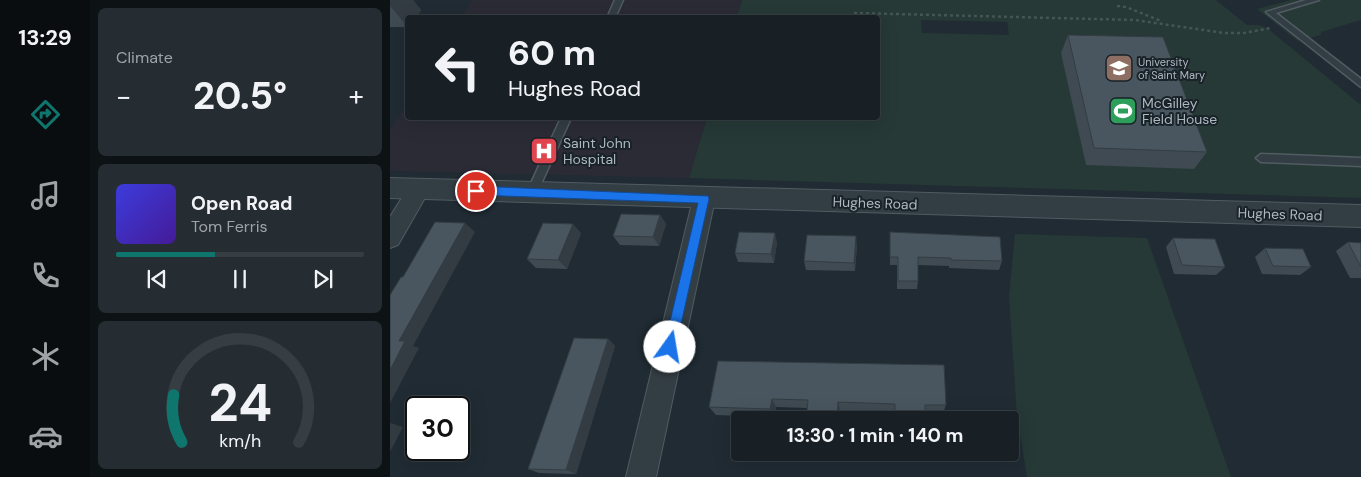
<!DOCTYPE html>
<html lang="en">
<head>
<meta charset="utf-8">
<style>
  :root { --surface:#182026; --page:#252d32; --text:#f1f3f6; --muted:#9fa3a7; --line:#363e43; --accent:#0f766e }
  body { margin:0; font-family:"DM Sans",sans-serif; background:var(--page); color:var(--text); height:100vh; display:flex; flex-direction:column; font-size:19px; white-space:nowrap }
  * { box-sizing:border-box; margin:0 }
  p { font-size:16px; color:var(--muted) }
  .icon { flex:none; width:28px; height:28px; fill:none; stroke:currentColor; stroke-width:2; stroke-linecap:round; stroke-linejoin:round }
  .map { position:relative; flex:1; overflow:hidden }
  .details { display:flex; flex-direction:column; gap:8px; padding:8px; background:#0d1215; width:300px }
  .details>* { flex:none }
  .hud { position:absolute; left:15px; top:15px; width:475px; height:105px; border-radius:5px; box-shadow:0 5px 20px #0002,0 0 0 1px var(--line); background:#182026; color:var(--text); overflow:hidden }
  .speed { position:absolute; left:15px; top:396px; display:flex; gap:10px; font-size:25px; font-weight:700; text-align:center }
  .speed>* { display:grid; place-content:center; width:65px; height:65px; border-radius:50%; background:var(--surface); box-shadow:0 5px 20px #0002,0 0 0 1px var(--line); line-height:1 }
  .speed .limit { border:2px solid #111; border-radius:8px; background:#fff; color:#111 }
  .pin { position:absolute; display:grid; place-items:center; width:42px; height:42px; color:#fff; margin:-21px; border:2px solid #fff; border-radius:50%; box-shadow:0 1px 5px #0007 }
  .me { position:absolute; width:55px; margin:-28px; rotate:13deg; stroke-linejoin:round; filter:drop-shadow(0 0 4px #0008) }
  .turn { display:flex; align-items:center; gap:18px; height:105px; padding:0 20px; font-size:22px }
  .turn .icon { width:65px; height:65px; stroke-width:2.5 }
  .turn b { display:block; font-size:35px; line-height:42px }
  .big { font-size:38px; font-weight:700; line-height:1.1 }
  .details .tile { flex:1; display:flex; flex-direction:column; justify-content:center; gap:8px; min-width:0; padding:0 18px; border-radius:8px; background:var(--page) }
  .details .dial { align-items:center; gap:0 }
  .dial svg { height:130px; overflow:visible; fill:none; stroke:var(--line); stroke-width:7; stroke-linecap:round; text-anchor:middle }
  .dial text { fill:var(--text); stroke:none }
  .song { display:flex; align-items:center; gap:15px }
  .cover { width:60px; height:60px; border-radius:8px; background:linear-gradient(135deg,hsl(240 70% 55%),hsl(260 70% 35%)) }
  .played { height:5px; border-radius:2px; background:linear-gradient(90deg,var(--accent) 40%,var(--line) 40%) }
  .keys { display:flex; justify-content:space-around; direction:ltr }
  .heat { display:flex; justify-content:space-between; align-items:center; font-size:28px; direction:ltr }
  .trip { position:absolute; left:341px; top:411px; width:288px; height:50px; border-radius:5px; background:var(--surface); box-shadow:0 5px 20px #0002,0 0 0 1px var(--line); font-weight:700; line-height:50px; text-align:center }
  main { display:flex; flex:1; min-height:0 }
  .tabs { display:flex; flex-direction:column; width:90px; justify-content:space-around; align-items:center; background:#0a0d0f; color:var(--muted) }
  .tabs .icon { width:35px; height:35px }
  .tabs .current { color:var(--accent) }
  .tabs b { font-size:22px; color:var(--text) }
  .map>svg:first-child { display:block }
  .medical { fill:#2b2b36 }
  .green { fill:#263936; fill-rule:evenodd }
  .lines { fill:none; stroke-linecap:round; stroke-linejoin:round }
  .service-casing { stroke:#515b62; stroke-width:3 }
  .minor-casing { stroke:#515b62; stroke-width:2 }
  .tertiary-casing { stroke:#515b62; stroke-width:2 }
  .path { stroke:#435654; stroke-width:2.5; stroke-dasharray:3 3; stroke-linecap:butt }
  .service { fill:#333d44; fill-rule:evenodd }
  .minor { fill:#333d44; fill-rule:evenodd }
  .tertiary { fill:#333d44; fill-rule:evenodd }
  .wall { fill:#3f4a52 }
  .shaded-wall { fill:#333c42 }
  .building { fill:#49565f; stroke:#333c42 }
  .route { fill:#1a73e8; stroke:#114b97 }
  .labels { text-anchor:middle; stroke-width:4; stroke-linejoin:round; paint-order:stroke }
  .far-poi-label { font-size:11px; fill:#adb8c1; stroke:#192228; text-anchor:start }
  .poi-label { font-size:14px; fill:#adb8c1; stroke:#192228; text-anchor:start }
  .street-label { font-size:14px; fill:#adb8c1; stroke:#192228 }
</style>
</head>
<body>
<main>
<nav class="tabs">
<b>13:29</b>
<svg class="icon current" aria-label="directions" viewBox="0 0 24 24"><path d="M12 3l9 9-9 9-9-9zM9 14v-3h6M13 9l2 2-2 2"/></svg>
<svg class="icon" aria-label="music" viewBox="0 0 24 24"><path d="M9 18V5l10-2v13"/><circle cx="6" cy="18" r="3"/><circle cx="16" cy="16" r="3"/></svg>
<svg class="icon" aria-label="phone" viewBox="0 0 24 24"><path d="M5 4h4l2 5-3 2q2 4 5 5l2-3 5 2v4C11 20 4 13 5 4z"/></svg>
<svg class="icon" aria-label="climate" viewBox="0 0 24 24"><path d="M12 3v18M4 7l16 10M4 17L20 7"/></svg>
<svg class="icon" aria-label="car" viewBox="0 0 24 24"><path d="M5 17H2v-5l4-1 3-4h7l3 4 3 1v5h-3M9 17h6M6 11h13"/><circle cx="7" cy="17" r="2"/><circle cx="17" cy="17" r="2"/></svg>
</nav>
<section class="details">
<div class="tile"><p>Climate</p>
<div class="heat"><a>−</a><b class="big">20.5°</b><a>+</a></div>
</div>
<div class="tile">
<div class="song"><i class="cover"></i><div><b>Open Road</b><p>Tom Ferris</p></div></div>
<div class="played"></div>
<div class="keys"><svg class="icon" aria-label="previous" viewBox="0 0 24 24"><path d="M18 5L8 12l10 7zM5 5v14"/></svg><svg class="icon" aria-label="pause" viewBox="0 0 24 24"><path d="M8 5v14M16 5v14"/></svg><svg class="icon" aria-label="next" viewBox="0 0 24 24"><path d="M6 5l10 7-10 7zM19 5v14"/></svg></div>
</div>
<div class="tile dial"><svg viewBox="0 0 100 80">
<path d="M14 69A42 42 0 1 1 86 69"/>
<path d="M14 69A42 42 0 0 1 9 40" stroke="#0f766e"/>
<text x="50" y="56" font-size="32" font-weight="700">24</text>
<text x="50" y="72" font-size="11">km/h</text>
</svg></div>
</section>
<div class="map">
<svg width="971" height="477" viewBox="0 0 971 477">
  <rect width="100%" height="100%" fill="#202b33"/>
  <g class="medical">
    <polygon points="82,0 352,0 347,17 71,18"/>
    <polygon points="17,103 18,118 317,118 299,178 0,171 0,130"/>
  </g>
  <g class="green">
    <path d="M352,0H826L857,25H869L877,28L971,105V198L299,178L317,118H488V18L347,17ZM531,20L617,22L619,35L532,33Z"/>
    <polygon points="901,0 971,0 971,20 931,32 931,35 908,41 867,9"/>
    <polygon points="625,234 757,238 841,477 637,477 627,415 619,297"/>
  </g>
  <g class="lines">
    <g class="service-casing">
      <g id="service">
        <polygon points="225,0 233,0 225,18 217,18"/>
        <polygon points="916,0 929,0 886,13 971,79 971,87 876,12"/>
        <polygon points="171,118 181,118 146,195 138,195 137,192"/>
        <polygon points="871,154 971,158 971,166 871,162 866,158"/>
      </g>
    </g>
    <g class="minor-casing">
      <g id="minor">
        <polygon points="29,180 37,183 40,189 8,245 0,248 0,217 21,183"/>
        <polygon points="314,190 322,193 325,199 266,477 236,477 303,199 306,193"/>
      </g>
    </g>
    <g class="tertiary-casing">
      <polygon id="tertiary" points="0,178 971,205 971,227 0,198"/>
    </g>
    <g class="path">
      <polyline points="727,6 736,7 771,21"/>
      <polyline points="464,13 745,20 834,33 854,33 881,28"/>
    </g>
    <use href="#service" class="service"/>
    <use href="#minor" class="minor"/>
    <use href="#tertiary" class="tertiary"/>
  </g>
  <g class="wall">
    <polygon points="0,0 23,0 31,10 26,18 18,18 18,27 0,27"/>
    <polygon points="678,35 817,152 804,169 696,165 671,53"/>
    <polygon points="270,215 276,224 269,246 230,245 223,236"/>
    <polygon points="500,232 612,261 609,270 559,268 559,266 528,265 528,281 527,289 507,289 507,265 500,265"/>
    <polygon points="191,233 177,269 146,268 137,259"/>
    <polygon points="783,238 835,267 826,275 784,274 776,247"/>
    <polygon points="387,242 384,263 348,262 345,253"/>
    <polygon points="958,242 971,243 971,278 960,278 946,251"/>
    <polygon points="467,245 465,271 416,270 414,261"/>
    <polygon points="875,248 921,267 910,275 872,274 865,257"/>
    <polygon points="218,339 225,346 186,474 149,473 138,469"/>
    <polygon points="328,361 556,405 553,413 535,412 535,420 504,420 504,411 450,410 449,420 416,420 417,408 386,407 385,417 326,415 319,407"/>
  </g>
  <g class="shaded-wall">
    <polygon points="1,0 23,0 31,10 26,18 18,18 18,27 0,6 0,1"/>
    <polygon points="270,215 276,224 269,246 263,237"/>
    <polygon points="75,223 85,232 23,346 29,348 0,403 0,370 9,341"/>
    <polygon points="183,224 191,233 177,269 168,260"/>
    <polygon points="385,233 387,242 384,263 381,254"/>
    <polygon points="466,236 467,245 465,271 464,263"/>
    <polygon points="218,339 225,346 186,474 176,470"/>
    <polygon points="382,399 386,407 385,417 380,409"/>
    <polygon points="448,402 450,410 449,420 447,420"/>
    <polygon points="0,423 13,427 0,452"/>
  </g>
  <g class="building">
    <polygon points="678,35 773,37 817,152 704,148"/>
    <polygon points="231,214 270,215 263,237 223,236"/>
    <polygon points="45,222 75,223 9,341 15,341 0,370 0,295 11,277 13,277"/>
    <polygon points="153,223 183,224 168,260 137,259"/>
    <polygon points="349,232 385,233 381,254 345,253"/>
    <polygon points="500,232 610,237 612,261 561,260 561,258 528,257 528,281 508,281 508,257 500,257"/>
    <polygon points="417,235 466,236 464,263 414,261"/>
    <polygon points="783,238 825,239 835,267 792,265"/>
    <polygon points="958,242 971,243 971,267"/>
    <polygon points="875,248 913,249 921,267 883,266"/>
    <polygon points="184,338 218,339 176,470 138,469"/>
    <polygon points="328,361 554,365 556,405 535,405 535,420 505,420 505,404 448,402 447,420 416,420 418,400 382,399 380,409 319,407"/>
  </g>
  <polygon class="route" points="86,186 318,196 319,199 285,351 280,353 276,351 274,347 308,203 86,195 80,191"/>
  <defs>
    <g id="university-square" transform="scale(1.4375)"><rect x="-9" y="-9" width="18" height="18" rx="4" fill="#8d6e63" stroke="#192228"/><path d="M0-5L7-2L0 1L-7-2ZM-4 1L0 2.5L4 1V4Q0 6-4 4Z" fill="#fff"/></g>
    <g id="stadium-square" transform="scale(1.4375)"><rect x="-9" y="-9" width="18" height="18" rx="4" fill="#2e9e5b" stroke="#192228"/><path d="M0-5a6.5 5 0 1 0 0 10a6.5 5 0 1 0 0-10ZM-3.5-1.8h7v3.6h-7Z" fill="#fff"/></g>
    <g id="hospital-square" transform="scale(1.4375)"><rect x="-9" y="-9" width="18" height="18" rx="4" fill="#e0444e" stroke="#192228"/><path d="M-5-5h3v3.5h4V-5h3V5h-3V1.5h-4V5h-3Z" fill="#fff"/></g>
  </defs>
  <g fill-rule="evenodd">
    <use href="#university-square" x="729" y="68"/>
    <use href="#stadium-square" x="733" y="111"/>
    <use href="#hospital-square" x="154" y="151"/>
  </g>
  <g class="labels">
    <g class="far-poi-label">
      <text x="748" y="66">University<tspan x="748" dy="13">of Saint Mary</tspan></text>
    </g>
    <g class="poi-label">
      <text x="752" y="108">McGilley<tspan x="752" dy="16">Field House</tspan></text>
      <text x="173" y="148">Saint John<tspan x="173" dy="16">Hospital</tspan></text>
    </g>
    <g class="street-label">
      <text transform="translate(485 203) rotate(2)" y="5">Hughes Road</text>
      <text transform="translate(890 214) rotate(2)" y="5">Hughes Road</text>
    </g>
  </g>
</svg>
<div class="speed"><div class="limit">30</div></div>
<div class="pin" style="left:86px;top:191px;background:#d93025"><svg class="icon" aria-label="arrive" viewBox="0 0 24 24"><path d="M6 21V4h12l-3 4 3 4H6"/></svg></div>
<svg class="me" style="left:280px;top:347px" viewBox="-20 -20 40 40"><circle r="19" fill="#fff"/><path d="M0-13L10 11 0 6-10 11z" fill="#1a73e8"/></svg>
<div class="trip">13:30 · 1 min · 140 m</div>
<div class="hud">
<div class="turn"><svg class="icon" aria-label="left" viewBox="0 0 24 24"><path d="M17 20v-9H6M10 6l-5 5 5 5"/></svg><div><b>60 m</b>Hughes Road</div></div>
</div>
</div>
</main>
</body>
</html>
